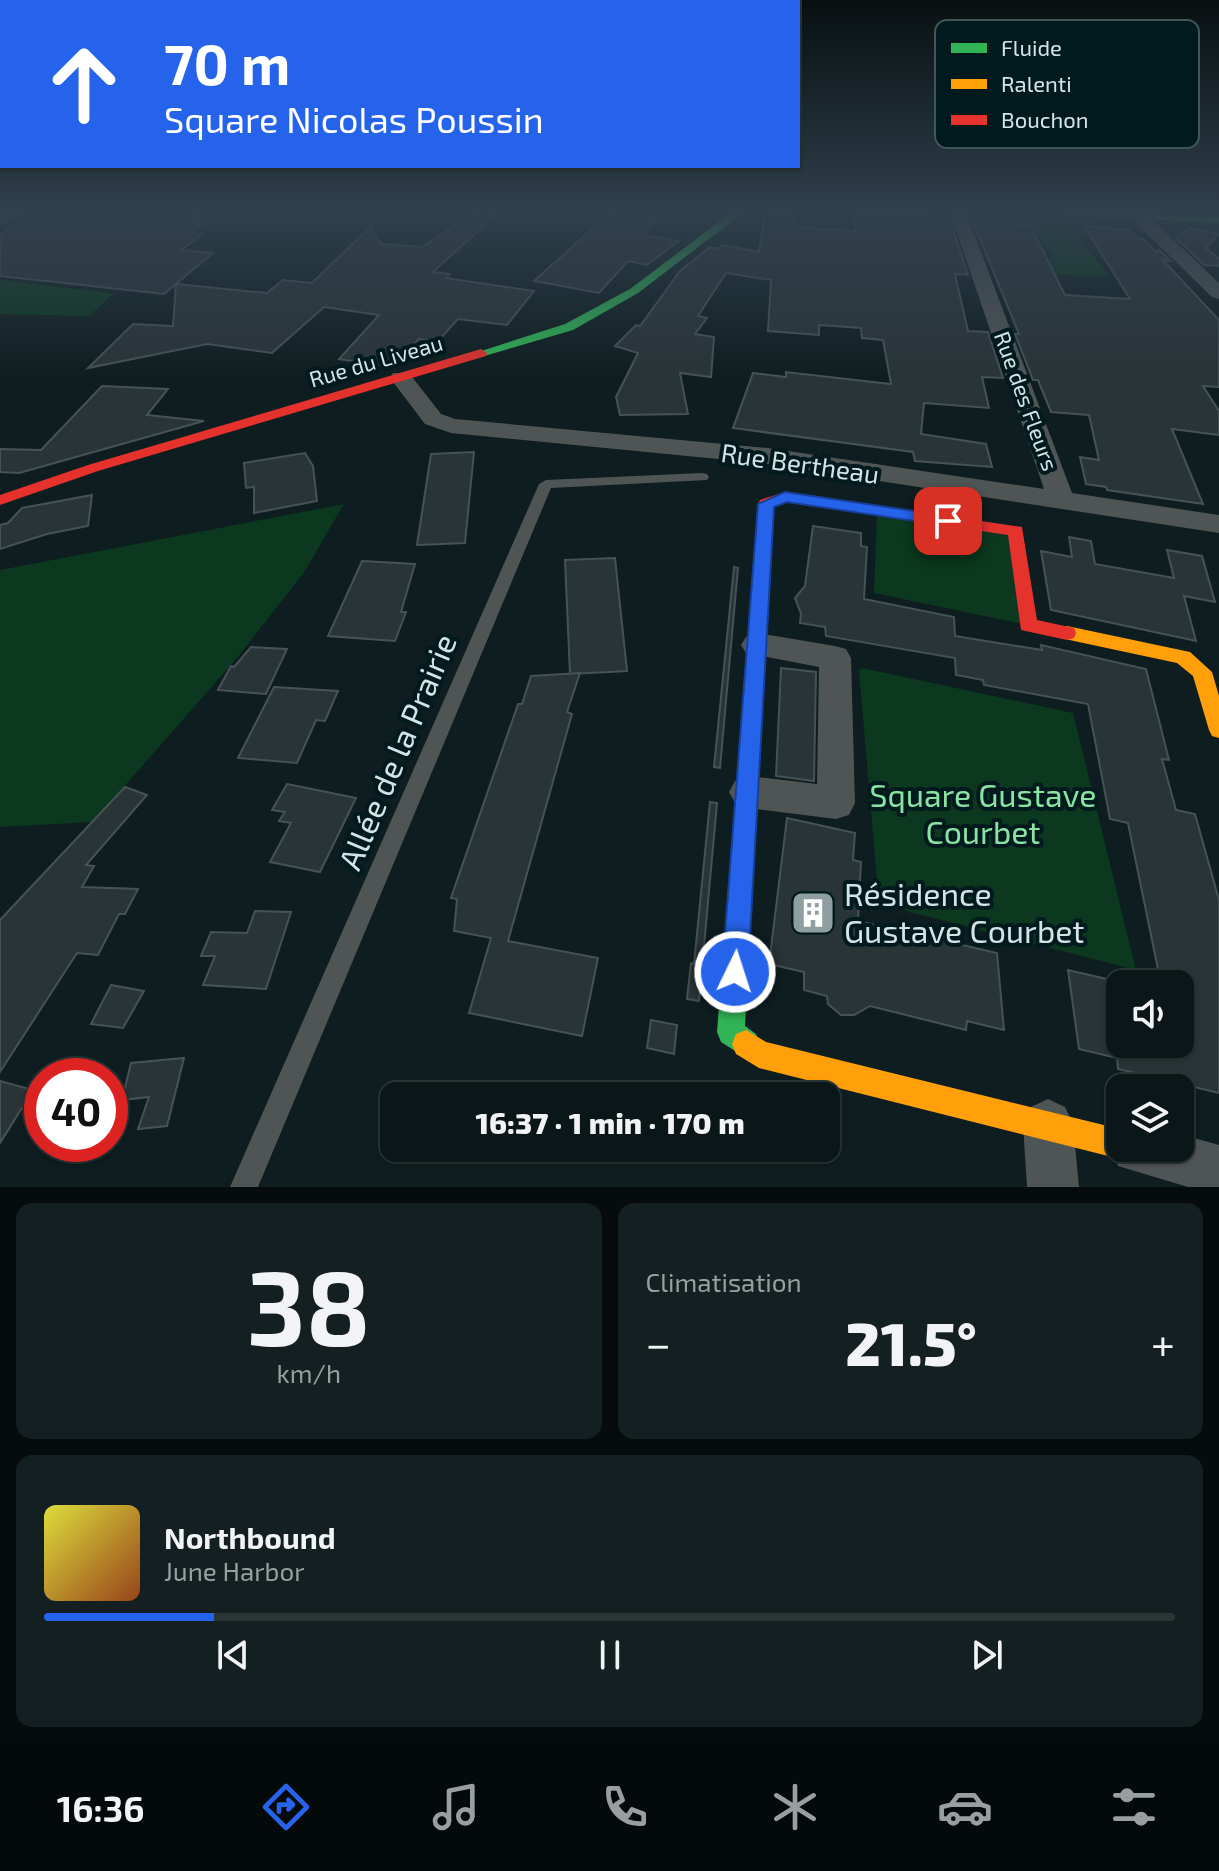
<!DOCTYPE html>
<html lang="fr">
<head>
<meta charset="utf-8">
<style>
  :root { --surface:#0a1617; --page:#131f20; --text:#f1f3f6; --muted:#999fa1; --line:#2a3536; --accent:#2563eb }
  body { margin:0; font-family:"Exo 2",sans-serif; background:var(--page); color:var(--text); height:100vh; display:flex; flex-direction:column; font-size:30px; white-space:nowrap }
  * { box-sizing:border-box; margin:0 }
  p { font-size:26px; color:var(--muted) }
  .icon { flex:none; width:44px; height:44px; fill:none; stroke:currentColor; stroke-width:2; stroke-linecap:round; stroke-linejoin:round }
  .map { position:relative; height:1187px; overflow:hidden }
  .side { display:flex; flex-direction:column; gap:16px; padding:16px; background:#060c0d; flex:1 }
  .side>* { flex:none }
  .top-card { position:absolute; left:0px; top:0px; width:800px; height:168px; box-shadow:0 2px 6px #0004,0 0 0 2px var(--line); background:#2563eb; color:#fff; overflow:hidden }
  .fabs { position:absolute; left:1106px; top:970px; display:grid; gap:16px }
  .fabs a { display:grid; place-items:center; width:88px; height:88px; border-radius:16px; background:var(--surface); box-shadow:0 2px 6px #0004,0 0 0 2px var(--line); font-size:40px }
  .speed { position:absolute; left:24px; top:1058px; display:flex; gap:16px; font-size:40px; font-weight:700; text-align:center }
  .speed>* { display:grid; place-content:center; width:104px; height:104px; border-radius:50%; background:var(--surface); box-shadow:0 2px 6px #0004,0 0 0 2px var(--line); line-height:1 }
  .speed .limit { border:12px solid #d22; background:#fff; color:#111 }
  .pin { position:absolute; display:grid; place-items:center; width:68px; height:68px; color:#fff; margin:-34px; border-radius:16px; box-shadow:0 4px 12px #0006 }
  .me { position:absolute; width:88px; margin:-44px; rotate:4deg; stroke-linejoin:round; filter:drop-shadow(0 0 6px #0008) }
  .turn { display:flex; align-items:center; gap:28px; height:168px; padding:0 32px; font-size:36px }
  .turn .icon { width:104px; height:104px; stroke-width:2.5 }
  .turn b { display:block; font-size:56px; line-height:68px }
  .big { font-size:60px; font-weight:800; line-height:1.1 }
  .side .card { flex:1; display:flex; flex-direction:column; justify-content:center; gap:12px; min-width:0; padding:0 28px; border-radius:16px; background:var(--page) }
  .side .dial { align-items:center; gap:0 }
  .dial b { font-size:104px; line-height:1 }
  .song { display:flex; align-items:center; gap:24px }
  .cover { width:96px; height:96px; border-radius:12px; background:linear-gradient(135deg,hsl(60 70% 55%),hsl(20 70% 35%)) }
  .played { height:8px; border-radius:4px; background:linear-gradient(90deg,var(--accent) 15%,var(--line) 15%) }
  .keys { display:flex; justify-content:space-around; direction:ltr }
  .heat { display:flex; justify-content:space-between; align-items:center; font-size:44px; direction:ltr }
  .side .tiles { flex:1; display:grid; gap:16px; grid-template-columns:1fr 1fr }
  .card:last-child { grid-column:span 2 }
  .trip { position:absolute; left:380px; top:1082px; width:460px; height:80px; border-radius:16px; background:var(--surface); box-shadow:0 2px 6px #0004,0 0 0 2px var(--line); font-weight:800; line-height:80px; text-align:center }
  .dock { display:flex; height:128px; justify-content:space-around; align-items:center; background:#040909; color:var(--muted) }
  .dock .icon { width:56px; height:56px }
  .dock .current { color:var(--accent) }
  .dock b { font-size:36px; color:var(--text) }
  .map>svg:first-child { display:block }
  .green { fill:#0b381e }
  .building { fill:#293437; stroke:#475256; stroke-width:2 }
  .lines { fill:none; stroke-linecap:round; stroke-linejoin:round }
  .lane { fill:#4f5555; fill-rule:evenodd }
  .street { fill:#4f5555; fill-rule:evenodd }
  .fast { fill:#30b455; fill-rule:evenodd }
  .slow { fill:#ff9f0a; fill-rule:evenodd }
  .jam { fill:#e5322d; fill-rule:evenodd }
  .route { fill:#2563eb; stroke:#184099; stroke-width:2 }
  .labels { text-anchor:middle; stroke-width:8; stroke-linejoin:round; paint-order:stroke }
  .far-street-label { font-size:22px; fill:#d4e4e5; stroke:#001a1d }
  .street-label { font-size:26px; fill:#d4e4e5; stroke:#001a1d }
  .near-street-label { font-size:32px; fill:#d4e4e5; stroke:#001a1d }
  .near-park-label { font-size:32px; fill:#89e4a3; stroke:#001a1d }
  .near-poi-label { font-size:32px; fill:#d4e4e5; stroke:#001a1d; text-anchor:start }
  .key { fill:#001a1d; stroke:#405759; stroke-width:2 }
  .key-label { font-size:22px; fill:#d4e4e5 }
</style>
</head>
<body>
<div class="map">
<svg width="1219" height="1187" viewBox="0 0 1219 1187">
  <rect width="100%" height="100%" fill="#0e1d1f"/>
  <g class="green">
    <polygon points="1024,216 1069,218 1083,243 1109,277 1056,274 1047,260 1053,258"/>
    <polygon points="0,280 110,293 114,293 89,316 0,314"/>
    <polygon points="344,504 303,574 237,658 93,822 0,827 0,570"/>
    <polygon points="877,511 1016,531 1028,625 874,593"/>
    <polygon points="862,668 1073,713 1136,970 879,904 859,671"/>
  </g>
  <g class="building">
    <polygon points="97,212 198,212 193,216 204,217 194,224 202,224 190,233 203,234 181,250 213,253 176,284 267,293 283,280 312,283 371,226 381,244 422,247 476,212 499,212 433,272 450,274 446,278 534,291 507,325 458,319 438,341 419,339 391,367 339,359 379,315 324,307 272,353 207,344 88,368 133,324 173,326 176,284 164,294 0,276 0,234 33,217 80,222"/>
    <polygon points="611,212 655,212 648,219 656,220 644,235 679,241 647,265 628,261 599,293 534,281"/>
    <polygon points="854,213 929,215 950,220 968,275 955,274 968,331 988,332 1003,378 982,377 989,408 924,403 921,434 986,444 992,467 915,461 913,452 733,428 753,373 786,377 786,372 891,384 883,340 862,338 861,328 819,325 819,335 768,331 771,280 726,273 698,316 707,318 695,334 714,337 711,377 680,373 688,414 620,415 616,397 638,353 615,346 636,325 640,326 680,271 710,247 719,249 722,245 759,252 764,217 768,217 768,214 796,215 794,227 856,231"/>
    <polygon points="973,222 1030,225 1065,295 1130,299 1084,226 1130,230 1137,238 1143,239 1156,252 1159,250 1171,261 1163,260 1219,320 1219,387 1203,386 1219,411 1219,435 1172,429 1203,504 1107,490 1106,487 1086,484 1080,457 1099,460 1089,415 1051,412 1038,380 1033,380 1015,334 1019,334"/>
    <polygon points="1189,228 1219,234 1206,248 1219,259 1219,266 1204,265 1176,238"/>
    <polygon points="102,386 168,389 147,415 204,421 19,473 0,472 0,449 41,450"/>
    <polygon points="474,452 465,543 417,545 431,454"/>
    <polygon points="305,453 313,466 317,501 254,513 254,487 246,488 244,463"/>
    <polygon points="92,495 88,526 47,534 0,549 0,525 8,523 22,508"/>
    <polygon points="813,526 861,533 861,546 867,547 864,599 954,617 955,636 1042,650 1041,645 1146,669 1169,760 1162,759 1176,810 1195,814 1219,900 1219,1093 1118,1069 1117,1058 1079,1049 1068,970 1120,982 1120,1044 1180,1044 1180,984 1161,984 1128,823 1110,819 1088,704 984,685 983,680 956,675 955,658 826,636 825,627 800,623 801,614 795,598 805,586"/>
    <polygon points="1069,537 1091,541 1095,564 1174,578 1167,550 1202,556 1215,602 1184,596 1196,641 1051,610 1041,551 1072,557"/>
    <polygon points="615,558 627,671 570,674 565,560"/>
    <polygon points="362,561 415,564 401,612 406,612 395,641 328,636"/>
    <polygon points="734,567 738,568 720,768 714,767"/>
    <polygon points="251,647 287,649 266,694 218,690 231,666 234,667"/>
    <polygon points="781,668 816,672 814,781 776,776"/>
    <polygon points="580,673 567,712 572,714 508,941 598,958 582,1036 469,1013 491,938 454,931 457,899 451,898 518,704 522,704 531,676"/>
    <polygon points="274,687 338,691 325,721 316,720 297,763 238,758"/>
    <polygon points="287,784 356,798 320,872 270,862 291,823 279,821 285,812 272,810"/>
    <polygon points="125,787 147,795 86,865 94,866 82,887 138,889 125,914 119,914 98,955 77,953 0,1072 0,920"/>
    <polygon points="710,802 717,803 699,1001 687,999 691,963 694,964"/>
    <polygon points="787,818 855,833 853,860 861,862 858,921 997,953 1004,1030 967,1021 966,1030 870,1006 854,1015 841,1015 828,1004 827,996 804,990 804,972 769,964"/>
    <polygon points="255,911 291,912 266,989 203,985 215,956 201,956 211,932 247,933"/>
    <polygon points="111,985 144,991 123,1028 91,1024"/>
    <polygon points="651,1020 677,1025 674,1054 647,1048"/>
    <polygon points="184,1058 167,1126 138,1129 149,1097 122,1100 131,1063"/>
    <polygon points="0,1081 33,1090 0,1143"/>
  </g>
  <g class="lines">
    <polygon class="lane" points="702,473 707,474 709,477 707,480 551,488 258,1187 230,1187 539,484 546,480"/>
    <g class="street">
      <polygon points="23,212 21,215 0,225 0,213"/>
      <polygon points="950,212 966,212 1072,493 1219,515 1219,533 768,464 451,433 425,424 390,378 393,373 409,373 441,414 455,419 768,448 1044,489"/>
      <polygon points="1131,212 1144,212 1219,283 1219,299 1212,297 1131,218"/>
      <polygon points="757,633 835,646 846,649 851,658 855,803 849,815 836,819 748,808 735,803 729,792 735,781 748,776 817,784 819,667 746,653 741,645 746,637"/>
      <polygon points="1048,1099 1065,1107 1073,1124 1079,1187 1027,1187 1023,1124 1031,1107"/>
      <polygon points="1120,1130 1120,1148 1180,1148 1180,1134 1219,1145 1219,1187 1188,1187 1118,1166 1111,1148"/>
    </g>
    <g class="fast">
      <polygon points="732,212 744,212 638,293 573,330 481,357 475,353 565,324 630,289"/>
      <polygon points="1058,212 1219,217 1219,223 1063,215"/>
      <polygon points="763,544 772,550 745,1026 756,1034 760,1044 756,1054 746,1058 721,1042 717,1032 754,550"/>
    </g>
    <g class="slow">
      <polygon points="1067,626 1190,652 1212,672 1219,696 1219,738 1212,736 1209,730 1193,676 1177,663 1060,638 1058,633 1060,628"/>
      <polygon points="746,1030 766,1042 1120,1129 1120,1148 1133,1148 1131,1155 1120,1159 759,1068 736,1054 732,1044 736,1034"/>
    </g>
    <g class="jam">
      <polygon points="481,349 487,353 486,356 98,471 0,505 0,495 88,465"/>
      <polygon points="785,492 1022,527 1037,620 1074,628 1076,633 1074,638 1067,640 1021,630 1008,535 786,502 774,507 772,550 763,556 757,554 754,550 758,504 760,500"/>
    </g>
  </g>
  <linearGradient id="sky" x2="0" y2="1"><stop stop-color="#081011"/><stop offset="0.56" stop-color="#30404d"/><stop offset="1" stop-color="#30404d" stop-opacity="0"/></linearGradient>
  <rect width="1219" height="379" fill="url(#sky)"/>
  <polygon class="route" points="785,492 948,516 956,521 948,526 787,502 774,507 748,972 744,981 735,985 726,981 722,972 758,504"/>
  <defs>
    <g id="building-square" transform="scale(2.3)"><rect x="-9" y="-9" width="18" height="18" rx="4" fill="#8f9ea0" stroke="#001a1d"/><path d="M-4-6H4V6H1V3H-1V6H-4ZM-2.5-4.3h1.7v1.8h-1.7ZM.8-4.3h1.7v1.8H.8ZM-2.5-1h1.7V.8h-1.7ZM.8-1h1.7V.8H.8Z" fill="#fff"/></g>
  </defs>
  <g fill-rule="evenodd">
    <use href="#building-square" x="813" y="913"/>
  </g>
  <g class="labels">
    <g class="far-street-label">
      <text transform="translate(376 361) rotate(-16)" y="8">Rue du Liveau</text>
      <text transform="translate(1026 401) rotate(70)" y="8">Rue des Fleurs</text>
    </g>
    <g class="street-label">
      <text transform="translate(800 464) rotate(8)" y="9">Rue Bertheau</text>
    </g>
    <g class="near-street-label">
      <text transform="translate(398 752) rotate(-67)" y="11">Allée de la Prairie</text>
    </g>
    <g class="near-park-label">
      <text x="983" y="807">Square Gustave<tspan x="983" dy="37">Courbet</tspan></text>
    </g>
    <g class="near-poi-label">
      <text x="844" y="906">Résidence<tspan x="844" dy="37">Gustave Courbet</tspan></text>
    </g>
  </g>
  <rect x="935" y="20" width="264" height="128" rx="12" class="key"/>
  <rect x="951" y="43" width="36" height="10" fill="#30b455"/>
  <rect x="951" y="79" width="36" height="10" fill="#ff9f0a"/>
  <rect x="951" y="115" width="36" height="10" fill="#e5322d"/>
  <g class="key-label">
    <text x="1001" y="56">Fluide</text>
    <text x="1001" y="92">Ralenti</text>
    <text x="1001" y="128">Bouchon</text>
  </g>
</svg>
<div class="fabs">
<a><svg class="icon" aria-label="sound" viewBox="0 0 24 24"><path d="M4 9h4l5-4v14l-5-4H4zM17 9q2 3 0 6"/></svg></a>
<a><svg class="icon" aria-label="layers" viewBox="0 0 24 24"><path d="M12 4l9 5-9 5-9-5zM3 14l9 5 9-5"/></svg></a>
</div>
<div class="speed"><div class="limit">40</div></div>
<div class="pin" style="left:948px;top:521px;background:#d93025"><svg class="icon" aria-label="arrive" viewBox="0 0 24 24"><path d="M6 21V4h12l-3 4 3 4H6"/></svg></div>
<svg class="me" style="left:735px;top:972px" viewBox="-20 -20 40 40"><circle r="17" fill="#2563eb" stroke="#fff" stroke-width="3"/><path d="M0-11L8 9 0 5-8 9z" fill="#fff"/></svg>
<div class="trip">16:37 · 1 min · 170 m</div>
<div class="top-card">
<div class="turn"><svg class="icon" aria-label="ahead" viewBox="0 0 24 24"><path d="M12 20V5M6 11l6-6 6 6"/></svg><div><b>70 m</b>Square Nicolas Poussin</div></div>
</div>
</div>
<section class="side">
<div class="tiles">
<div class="card dial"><b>38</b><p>km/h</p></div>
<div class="card"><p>Climatisation</p>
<div class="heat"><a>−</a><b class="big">21.5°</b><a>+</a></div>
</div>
<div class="card">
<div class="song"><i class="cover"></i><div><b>Northbound</b><p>June Harbor</p></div></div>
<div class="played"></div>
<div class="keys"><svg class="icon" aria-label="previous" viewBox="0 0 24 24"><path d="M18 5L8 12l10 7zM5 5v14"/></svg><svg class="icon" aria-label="pause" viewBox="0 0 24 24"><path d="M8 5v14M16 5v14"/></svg><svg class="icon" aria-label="next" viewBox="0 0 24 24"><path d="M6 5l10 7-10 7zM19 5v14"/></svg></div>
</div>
</div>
</section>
<nav class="dock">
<b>16:36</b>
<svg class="icon current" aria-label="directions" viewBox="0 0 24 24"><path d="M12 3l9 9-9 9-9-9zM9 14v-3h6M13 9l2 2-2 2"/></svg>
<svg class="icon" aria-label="music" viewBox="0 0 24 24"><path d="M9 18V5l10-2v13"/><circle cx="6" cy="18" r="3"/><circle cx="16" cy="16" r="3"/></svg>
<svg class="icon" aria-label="phone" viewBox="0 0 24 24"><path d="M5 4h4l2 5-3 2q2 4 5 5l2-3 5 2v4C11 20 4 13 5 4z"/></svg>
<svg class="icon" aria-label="climate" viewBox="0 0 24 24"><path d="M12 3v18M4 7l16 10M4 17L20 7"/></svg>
<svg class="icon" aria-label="car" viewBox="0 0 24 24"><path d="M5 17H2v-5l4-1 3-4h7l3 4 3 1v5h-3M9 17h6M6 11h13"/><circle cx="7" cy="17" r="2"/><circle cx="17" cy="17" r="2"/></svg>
<svg class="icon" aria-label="filters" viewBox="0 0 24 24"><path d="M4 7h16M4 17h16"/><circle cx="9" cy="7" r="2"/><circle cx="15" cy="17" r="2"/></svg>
</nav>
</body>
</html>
